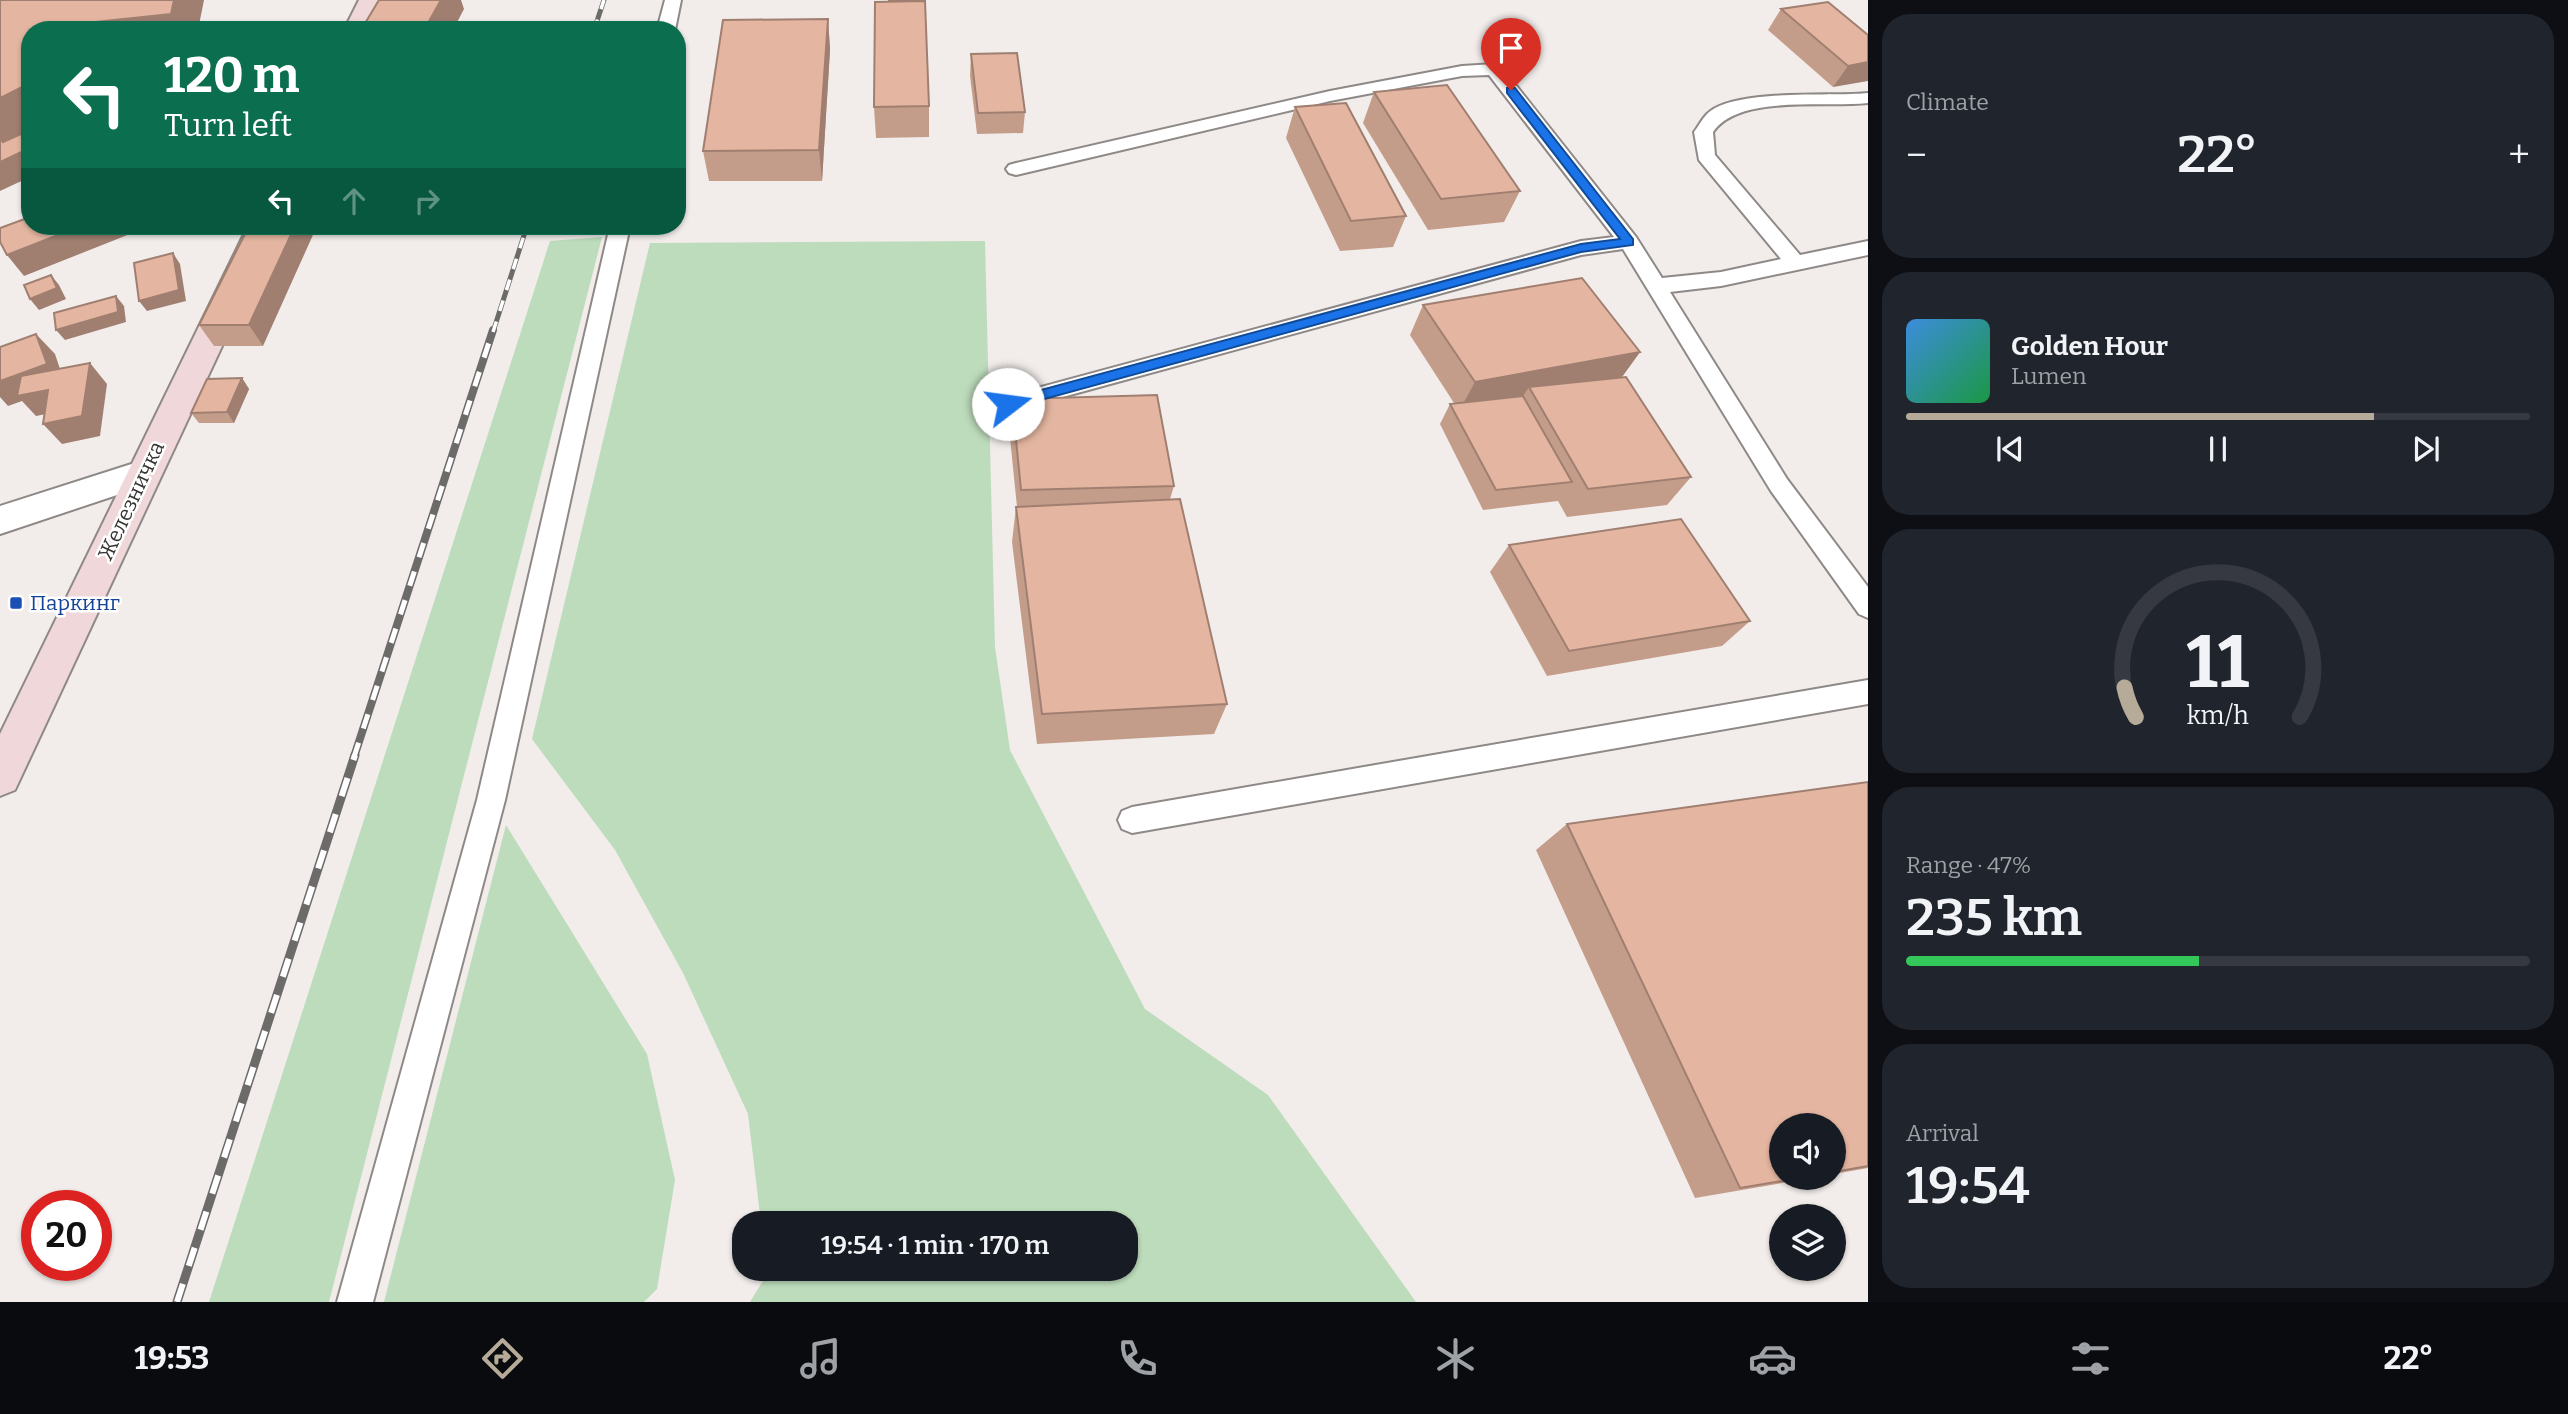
<!DOCTYPE html>
<html lang="en">
<head>
<meta charset="utf-8">
<style>
  :root { --surface:#171b24; --page:#20242c; --text:#f1f3f6; --muted:#9ea1a6; --line:#363941; --accent:#b5ab98 }
  body { margin:0; font-family:Bitter,serif; background:var(--page); color:var(--text); height:100vh; display:flex; flex-direction:column; font-size:26px; white-space:nowrap }
  * { box-sizing:border-box; margin:0 }
  p { font-size:23px; color:var(--muted) }
  .icon { flex:none; width:38px; height:38px; fill:none; stroke:currentColor; stroke-width:2; stroke-linecap:round; stroke-linejoin:round }
  .map { position:relative; flex:1; overflow:hidden }
  .side { display:flex; flex-direction:column; gap:14px; padding:14px; background:#0d0f14; width:700px }
  .side>* { flex:none }
  .hud { position:absolute; left:21px; top:21px; width:665px; height:214px; border-radius:28px; box-shadow:0 2px 5px #0004; background:#0b6e4f; color:#fff; overflow:hidden }
  .tools { position:absolute; left:1769px; top:1113px; display:grid; gap:14px }
  .tools a { display:grid; place-items:center; width:77px; height:77px; border-radius:50%; background:var(--surface); box-shadow:0 2px 5px #0004; font-size:35px }
  .speed { position:absolute; left:21px; top:1190px; display:flex; gap:14px; font-size:35px; font-weight:700; text-align:center }
  .speed>* { display:grid; place-content:center; width:91px; height:91px; border-radius:50%; background:var(--surface); box-shadow:0 2px 5px #0004; line-height:1 }
  .speed .limit { border:10px solid #d22; background:#fff; color:#111 }
  .pin { position:absolute; display:grid; place-items:center; width:60px; height:60px; color:#fff; margin:-72px -30px; border-radius:50% 50% 50% 0; rotate:-45deg; box-shadow:0 0 7px #0007 }
  .pin .icon { rotate:45deg }
  .me { position:absolute; width:77px; margin:-38px; rotate:75deg; stroke-linejoin:round; filter:drop-shadow(0 0 5px #0008) }
  .turn { display:flex; align-items:center; gap:24px; height:147px; padding:0 28px; font-size:32px }
  .turn .icon { width:91px; height:91px; stroke-width:2.5 }
  .turn b { display:block; font-size:49px; line-height:60px }
  .lanes { display:flex; align-items:center; height:66px; padding:0 28px; background:#0003; justify-content:center; gap:35px; direction:ltr }
  .lanes .off { opacity:.35 }
  .big { font-size:52px; font-weight:600; line-height:1.1 }
  .side .widget { flex:1; display:flex; flex-direction:column; justify-content:center; gap:10px; min-width:0; padding:0 24px; border-radius:28px; background:var(--page) }
  .side .dial { align-items:center; gap:0 }
  .dial svg { height:182px; overflow:visible; fill:none; stroke:var(--line); stroke-width:7; stroke-linecap:round; text-anchor:middle }
  .dial text { fill:var(--text); stroke:none }
  .song { display:flex; align-items:center; gap:21px }
  .cover { width:84px; height:84px; border-radius:10px; background:linear-gradient(135deg,hsl(210 70% 55%),hsl(140 70% 35%)) }
  .played { height:7px; border-radius:4px; background:linear-gradient(90deg,var(--accent) 75%,var(--line) 75%) }
  .keys { display:flex; justify-content:space-around; direction:ltr }
  .heat { display:flex; justify-content:space-between; align-items:center; font-size:38px; direction:ltr }
  .charge { height:10px; border-radius:5px; background:linear-gradient(90deg,#34c759 47%,var(--line) 0) }
  .trip { position:absolute; left:732px; top:1211px; width:406px; height:70px; border-radius:28px; background:var(--surface); box-shadow:0 2px 5px #0004; font-weight:600; line-height:70px; text-align:center }
  .tabs { display:flex; height:112px; justify-content:space-around; align-items:center; background:#090b0e; color:var(--muted) }
  .tabs .icon { width:49px; height:49px }
  .tabs .on { color:var(--accent) }
  .tabs b { font-size:32px; color:var(--text) }
  main { display:flex; flex:1; min-height:0 }
  .map>svg:first-child { display:block }
  .green { fill:#bddcbb }
  .lines { fill:none; stroke-linecap:round; stroke-linejoin:round }
  .lane-casing { stroke:#8e8987; stroke-width:4 }
  .street-casing { stroke:#8e8987; stroke-width:4 }
  .secondary-casing { stroke:#8e8987; stroke-width:4 }
  .lane { fill:#fff; fill-rule:evenodd }
  .street { fill:#fff; fill-rule:evenodd }
  .secondary { fill:#f0d7da; fill-rule:evenodd }
  .rail-far2-casing { stroke:#6d6b6a; stroke-width:5 }
  .rail-far1-casing { stroke:#6d6b6a; stroke-width:8 }
  .rail-casing { stroke:#6d6b6a; stroke-width:9 }
  .rail-far2 { stroke:#fff; stroke-width:3.5; stroke-dasharray:11; stroke-linecap:butt }
  .rail-far1 { stroke:#fff; stroke-width:5; stroke-dasharray:15; stroke-linecap:butt }
  .rail { stroke:#fff; stroke-width:6; stroke-dasharray:19; stroke-linecap:butt }
  .wall { fill:#c49d8a }
  .shaded-wall { fill:#a07f71 }
  .building { fill:#e4b6a1; stroke:#a07f71; stroke-width:2 }
  .route { fill:#1a73e8; stroke:#114b97; stroke-width:2 }
  .transit-dot { fill:#1a4fb4; stroke:#fff; stroke-width:2.5 }
  .labels { text-anchor:middle; stroke-width:5; stroke-linejoin:round; paint-order:stroke }
  .street-label { font-size:21px; fill:#363534; stroke:#fff }
  .transit-label { font-size:21px; fill:#164399; stroke:#fff; text-anchor:start }
</style>
</head>
<body>
<main>
<div class="map">
<svg width="1868" height="1302" viewBox="0 0 1868 1302">
  <rect width="100%" height="100%" fill="#f2edeb"/>
  <g class="green">
    <polygon points="602,237 329,1302 209,1302 550,241"/>
    <polygon points="985,241 995,647 1010,750 1145,1009 1268,1095 1416,1302 750,1302 767,1274 767,1269 1125,1269 1125,1223 761,1223 748,1114 683,973 615,850 532,739 650,243"/>
    <polygon points="506,825 647,1054 675,1180 657,1289 644,1302 384,1302"/>
  </g>
  <g class="lines">
    <g class="lane-casing">
      <g id="lane">
        <polygon points="665,0 681,0 675,30 657,30"/>
        <path d="M1494,64L1500,65L1636,237L1662,278L1721,272L1781,259L1699,160L1694,132C1698,127 1702,119 1707,114C1733,88 1831,97 1868,93V103C1825,108 1739,94 1713,132L1715,155L1800,255L1868,241V255L1721,286L1670,292L1787,479L1868,587V618L1859,614L1771,491L1623,249L1581,255L1008,412L1000,410L997,404L1000,398L1008,396L1581,241L1614,237L1489,75L1462,76L1330,101L1016,175L1009,173L1006,169L1009,165L1016,163L1330,91L1462,66Z"/>
        <polygon points="610,226 630,226 505,800 373,1302 337,1302 477,800"/>
        <polygon points="1868,680 1868,704 1132,833 1122,829 1118,820 1122,811 1132,807"/>
      </g>
    </g>
    <g class="street-casing">
      <polygon id="street" points="144,460 156,464 161,473 156,482 0,534 0,506"/>
    </g>
    <g class="secondary-casing">
      <g id="secondary">
        <polygon points="359,0 383,0 370,30 344,30"/>
        <polygon points="248,226 278,226 15,790 0,796 0,734"/>
      </g>
    </g>
    <use href="#lane" class="lane"/>
    <use href="#street" class="street"/>
    <use href="#secondary" class="secondary"/>
    <g class="rail-far2-casing">
      <g id="rail-far2">
        <polyline points="594,30 604,0"/>
        <polyline points="493,332 527,226"/>
      </g>
    </g>
    <g class="rail-far1-casing">
      <polyline id="rail-far1" points="354,757 493,330"/>
    </g>
    <g class="rail-casing">
      <polyline id="rail" points="177,1302 355,755"/>
    </g>
    <use href="#rail-far2" class="rail-far2"/>
    <use href="#rail-far1" class="rail-far1"/>
    <use href="#rail" class="rail"/>
  </g>
  <g class="wall">
    <polygon points="1781,9 1868,62 1833,87 1768,30"/>
    <polygon points="828,19 830,50 822,181 709,181 703,151"/>
    <polygon points="971,54 1025,112 1023,133 977,134 970,76"/>
    <polygon points="1374,92 1520,191 1504,222 1428,230 1363,123"/>
    <polygon points="929,106 929,137 876,138 874,107"/>
    <polygon points="1295,107 1406,216 1393,247 1340,251 1286,138"/>
    <polygon points="249,226 263,346 214,346 199,325"/>
    <polygon points="366,226 399,226 397,229 367,228"/>
    <polygon points="1423,305 1640,352 1622,377 1691,477 1667,505 1567,517 1558,501 1483,510 1440,424 1450,404 1454,403 1410,335"/>
    <polygon points="242,378 249,389 234,423 199,423 191,413"/>
    <polygon points="1012,399 1174,486 1170,499 1227,704 1214,734 1037,744 1012,542 1016,507 1017,507 1009,428"/>
    <polygon points="1509,545 1750,621 1722,646 1547,676 1490,572"/>
    <polygon points="1868,782 1868,1168 1834,1174 1834,1125 1782,1178 1812,1178 1695,1198 1536,850 1567,824"/>
  </g>
  <g class="shaded-wall">
    <polygon points="174,0 204,0 198,30 75,30 77,24"/>
    <polygon points="441,0 461,0 464,9 453,30 424,30"/>
    <polygon points="828,19 830,50 822,181 819,150"/>
    <polygon points="1868,62 1868,81 1833,87 1848,66"/>
    <polygon points="30,78 30,137 0,152 0,98 27,79"/>
    <polygon points="30,148 30,177 0,191 0,162"/>
    <polygon points="81,226 129,226 126,227 130,234 24,276 7,255"/>
    <polygon points="295,226 317,226 263,346 249,325"/>
    <polygon points="173,253 180,264 186,301 147,311 139,301"/>
    <polygon points="51,275 59,285 66,299 39,310 30,299"/>
    <polygon points="116,296 124,306 126,322 65,340 56,330"/>
    <polygon points="36,334 55,354 65,384 66,410 36,416 22,401 8,406 0,397 0,381"/>
    <polygon points="1640,352 1619,381 1529,387 1521,399 1459,411 1475,382"/>
    <polygon points="90,363 107,384 100,436 62,444 43,424"/>
    <polygon points="242,378 249,389 234,423 227,412"/>
  </g>
  <g class="building">
    <polygon points="0,0 174,0 171,14 77,24 75,30 30,30 30,78 27,79 24,86 0,98"/>
    <polygon points="379,0 441,0 424,30 361,30"/>
    <rect x="889" y="0" width="36" height="1"/>
    <polygon points="925,1 929,106 874,107 875,2"/>
    <polygon points="1828,2 1868,35 1868,62 1848,66 1781,9"/>
    <polygon points="828,19 819,150 703,151 723,20"/>
    <polygon points="1017,53 1025,112 978,113 971,54"/>
    <polygon points="1447,85 1520,191 1441,199 1374,92"/>
    <polygon points="1346,103 1406,216 1351,221 1295,107"/>
    <polygon points="30,130 30,148 0,162 0,139 3,142"/>
    <polygon points="30,217 30,226 81,226 7,255 0,242 0,228"/>
    <polygon points="249,226 295,226 249,325 199,325"/>
    <polygon points="173,253 179,290 139,301 134,263"/>
    <polygon points="51,275 57,288 30,299 24,285"/>
    <polygon points="1582,278 1640,352 1475,382 1423,305"/>
    <polygon points="116,296 118,312 56,330 54,313"/>
    <polygon points="36,334 47,364 0,381 0,347"/>
    <polygon points="90,363 82,416 43,424 48,390 17,396 21,376"/>
    <polygon points="1626,377 1691,477 1588,489 1529,387"/>
    <polygon points="242,378 227,412 191,413 207,379"/>
    <polygon points="1157,395 1174,486 1021,490 1012,399"/>
    <polygon points="1523,396 1572,482 1496,490 1450,404"/>
    <polygon points="1180,499 1227,704 1042,714 1016,507"/>
    <polygon points="1681,519 1750,621 1569,651 1509,545"/>
    <polygon points="1868,782 1868,1166 1834,1172 1834,1125 1782,1125 1782,1178 1800,1178 1740,1188 1567,824"/>
  </g>
  <polygon class="route" points="1507,88 1515,88 1633,239 1633,245 1581,252 1008,409 1003,408 1003,401 1008,399 1581,244 1620,239 1507,93"/>
  <rect class="transit-dot" x="9" y="596" width="14" height="14" rx="3.5"/>
  <g class="labels">
    <g class="street-label">
      <text transform="translate(131 501) rotate(-65)" y="7">Железничка</text>
    </g>
    <g class="transit-label">
      <text x="30" y="610">Паркинг</text>
    </g>
  </g>
</svg>
<div class="tools">
<a><svg class="icon" aria-label="sound" viewBox="0 0 24 24"><path d="M4 9h4l5-4v14l-5-4H4zM17 9q2 3 0 6"/></svg></a>
<a><svg class="icon" aria-label="layers" viewBox="0 0 24 24"><path d="M12 4l9 5-9 5-9-5zM3 14l9 5 9-5"/></svg></a>
</div>
<div class="speed"><div class="limit">20</div></div>
<div class="pin" style="left:1511px;top:90px;background:#d93025"><svg class="icon" aria-label="arrive" viewBox="0 0 24 24"><path d="M6 21V4h12l-3 4 3 4H6"/></svg></div>
<svg class="me" style="left:1008px;top:404px" viewBox="-20 -20 40 40"><circle r="19" fill="#fff"/><path d="M0-13L10 11 0 6-10 11z" fill="#1a73e8"/></svg>
<div class="trip">19:54 · 1 min · 170 m</div>
<div class="hud">
<div class="turn"><svg class="icon" aria-label="left" viewBox="0 0 24 24"><path d="M17 20v-9H6M10 6l-5 5 5 5"/></svg><div><b>120 m</b>Turn left</div></div>
<div class="lanes"><svg class="icon" aria-label="left" viewBox="0 0 24 24"><path d="M17 20v-9H6M10 6l-5 5 5 5"/></svg><svg class="icon off" aria-label="ahead" viewBox="0 0 24 24"><path d="M12 20V5M6 11l6-6 6 6"/></svg><svg class="icon off" aria-label="right" viewBox="0 0 24 24"><path d="M7 20v-9h11M14 6l5 5-5 5"/></svg></div>
</div>
</div>
<section class="side">
<div class="widget"><p>Climate</p>
<div class="heat"><a>−</a><b class="big">22°</b><a>+</a></div>
</div>
<div class="widget">
<div class="song"><i class="cover"></i><div><b>Golden Hour</b><p>Lumen</p></div></div>
<div class="played"></div>
<div class="keys"><svg class="icon" aria-label="previous" viewBox="0 0 24 24"><path d="M18 5L8 12l10 7zM5 5v14"/></svg><svg class="icon" aria-label="pause" viewBox="0 0 24 24"><path d="M8 5v14M16 5v14"/></svg><svg class="icon" aria-label="next" viewBox="0 0 24 24"><path d="M6 5l10 7-10 7zM19 5v14"/></svg></div>
</div>
<div class="widget dial"><svg viewBox="0 0 100 80">
<path d="M14 69A42 42 0 1 1 86 69"/>
<path d="M14 69A42 42 0 0 1 9 56" stroke="#b5ab98"/>
<text x="50" y="56" font-size="32" font-weight="700">11</text>
<text x="50" y="72" font-size="11">km/h</text>
</svg></div>
<div class="widget"><p>Range · 47%</p><b class="big">235 km</b><div class="charge"></div></div>
<div class="widget"><p>Arrival</p><b class="big">19:54</b></div>
</section>
</main>
<nav class="tabs">
<b>19:53</b>
<svg class="icon on" aria-label="directions" viewBox="0 0 24 24"><path d="M12 3l9 9-9 9-9-9zM9 14v-3h6M13 9l2 2-2 2"/></svg>
<svg class="icon" aria-label="music" viewBox="0 0 24 24"><path d="M9 18V5l10-2v13"/><circle cx="6" cy="18" r="3"/><circle cx="16" cy="16" r="3"/></svg>
<svg class="icon" aria-label="phone" viewBox="0 0 24 24"><path d="M5 4h4l2 5-3 2q2 4 5 5l2-3 5 2v4C11 20 4 13 5 4z"/></svg>
<svg class="icon" aria-label="climate" viewBox="0 0 24 24"><path d="M12 3v18M4 7l16 10M4 17L20 7"/></svg>
<svg class="icon" aria-label="car" viewBox="0 0 24 24"><path d="M5 17H2v-5l4-1 3-4h7l3 4 3 1v5h-3M9 17h6M6 11h13"/><circle cx="7" cy="17" r="2"/><circle cx="17" cy="17" r="2"/></svg>
<svg class="icon" aria-label="filters" viewBox="0 0 24 24"><path d="M4 7h16M4 17h16"/><circle cx="9" cy="7" r="2"/><circle cx="15" cy="17" r="2"/></svg>
<b>22°</b>
</nav>
</body>
</html>
